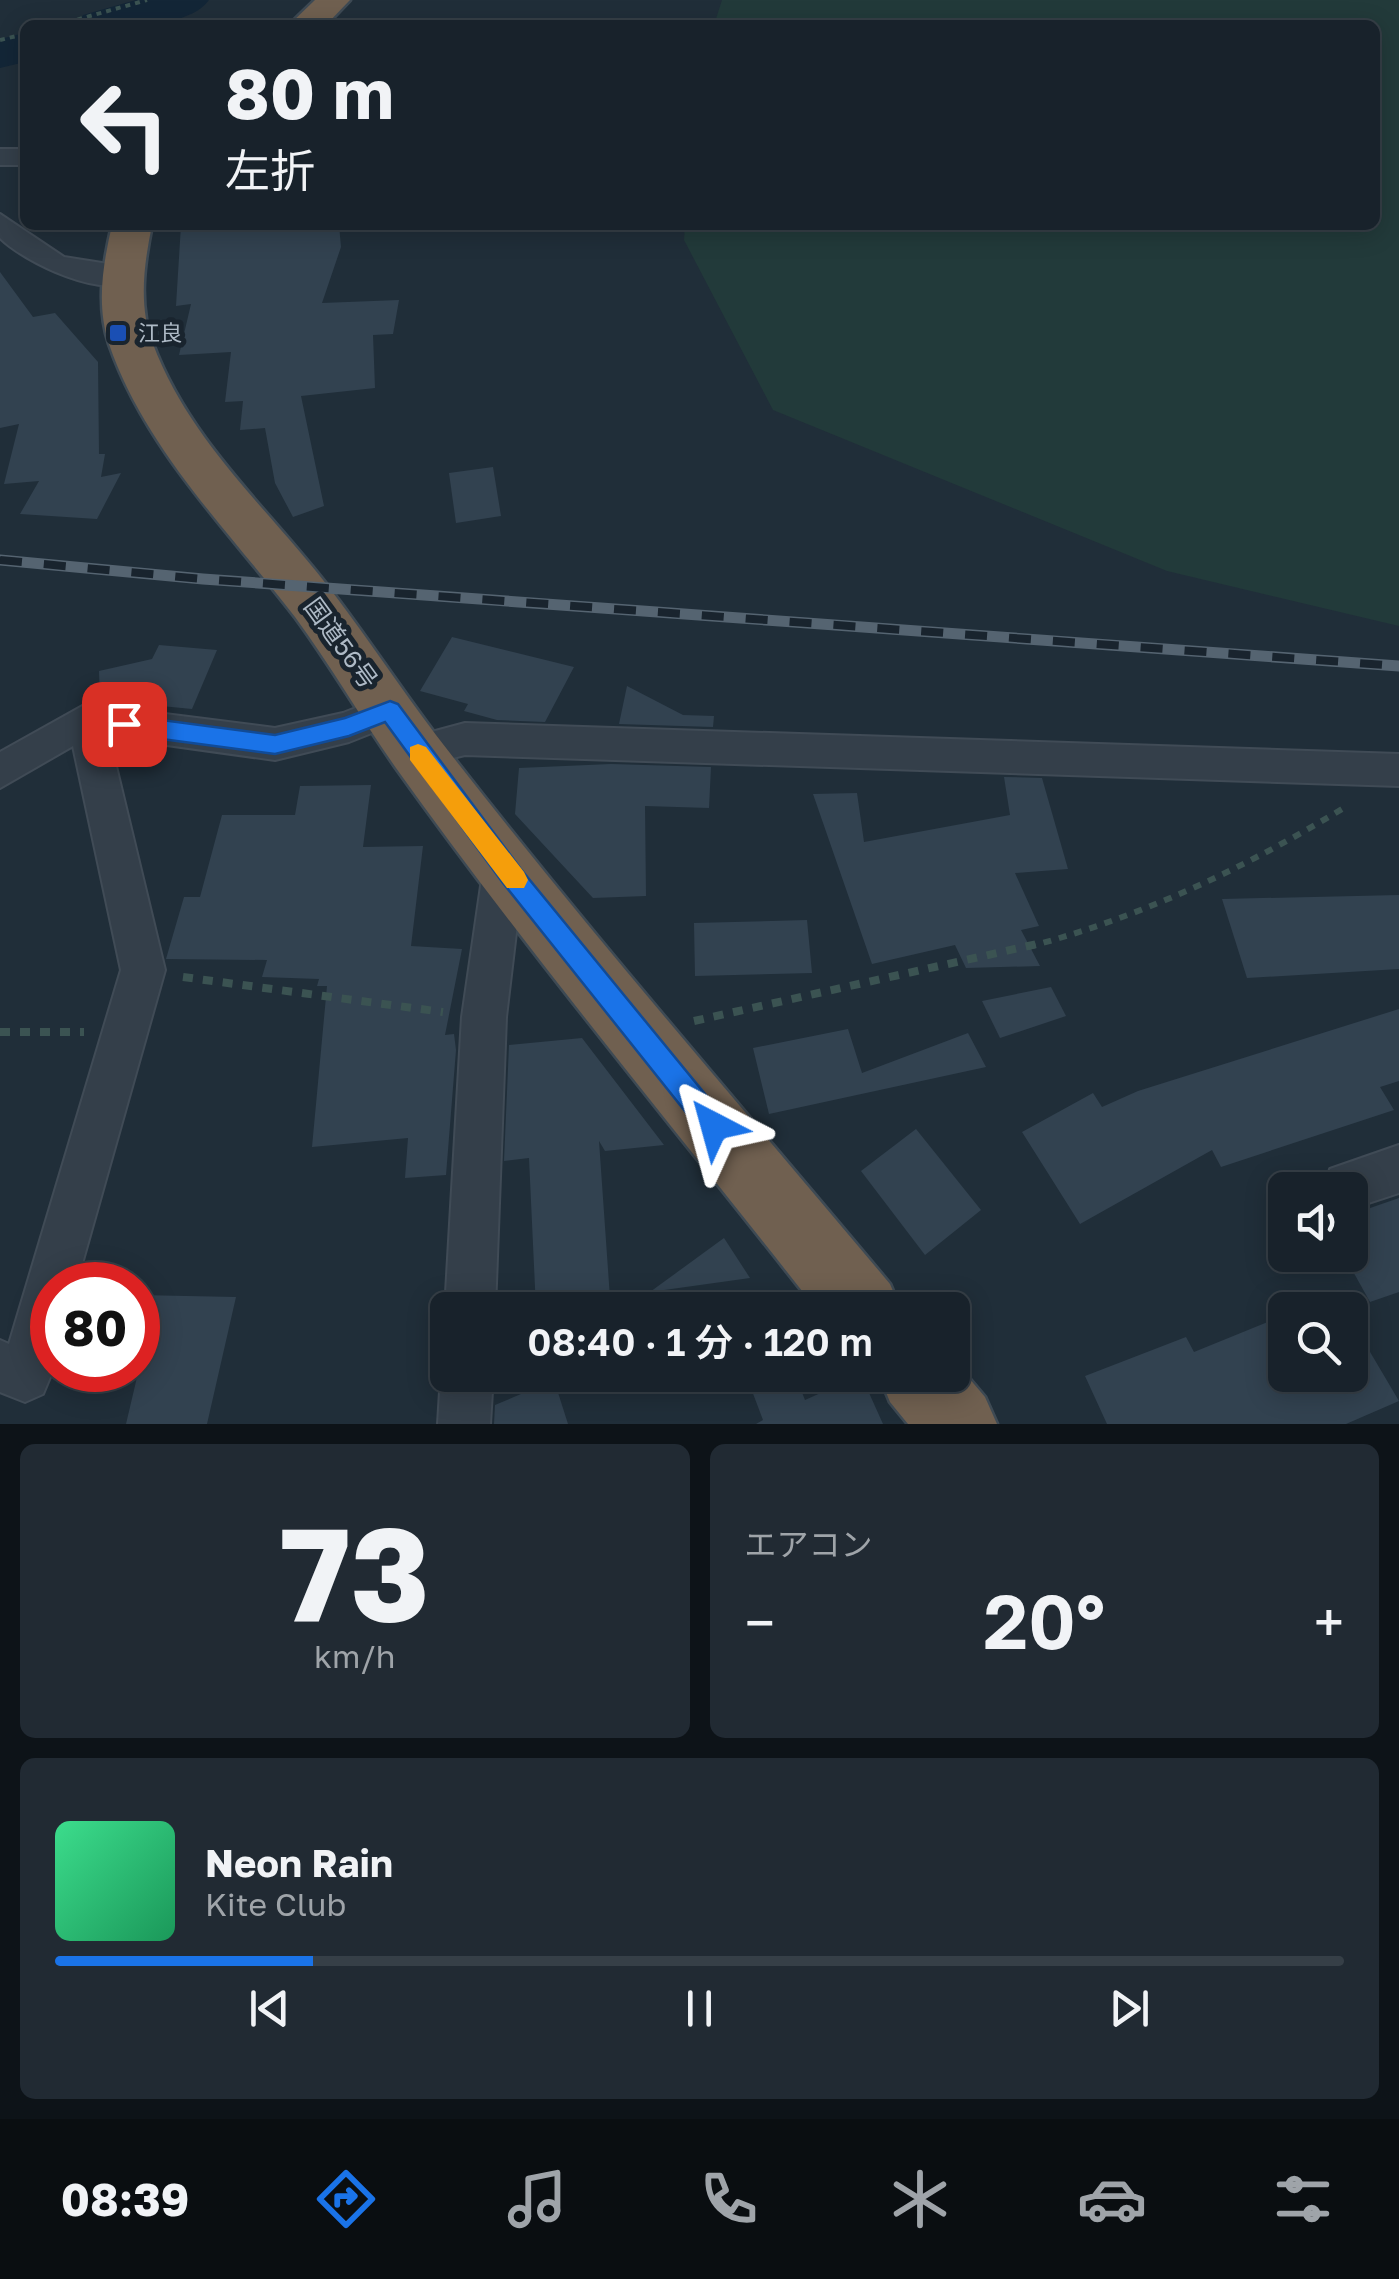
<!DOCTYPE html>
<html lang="ja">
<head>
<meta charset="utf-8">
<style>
  :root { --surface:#18222b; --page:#212a33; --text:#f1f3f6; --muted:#9fa4a9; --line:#363f47; --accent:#1a73e8 }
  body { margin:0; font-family:"Golos Text","Noto Sans JP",sans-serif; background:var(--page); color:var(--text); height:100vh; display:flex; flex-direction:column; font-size:38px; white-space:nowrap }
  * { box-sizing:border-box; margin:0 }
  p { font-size:32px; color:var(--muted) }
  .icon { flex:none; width:55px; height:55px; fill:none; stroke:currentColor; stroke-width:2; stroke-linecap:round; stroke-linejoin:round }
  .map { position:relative; height:1424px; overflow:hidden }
  .drawer { display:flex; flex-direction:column; gap:20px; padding:20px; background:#0d1318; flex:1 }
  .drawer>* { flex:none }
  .guide { position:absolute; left:20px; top:20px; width:1360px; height:210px; border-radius:15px; box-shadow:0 5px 25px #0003,0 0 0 2px var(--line); background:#18222b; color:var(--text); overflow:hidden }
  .buttons { position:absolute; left:1268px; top:1172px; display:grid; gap:20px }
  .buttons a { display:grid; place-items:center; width:100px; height:100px; border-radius:15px; background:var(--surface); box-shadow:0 5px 25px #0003,0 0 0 2px var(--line); font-size:50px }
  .speed { position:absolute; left:30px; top:1262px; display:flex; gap:20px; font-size:50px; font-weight:700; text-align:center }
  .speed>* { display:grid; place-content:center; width:130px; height:130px; border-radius:50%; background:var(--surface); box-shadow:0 5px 25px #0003,0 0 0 2px var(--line); line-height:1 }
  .speed .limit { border:15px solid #d22; background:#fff; color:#111 }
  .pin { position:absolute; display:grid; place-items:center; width:85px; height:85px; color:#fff; margin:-42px; border-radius:20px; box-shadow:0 5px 15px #0006 }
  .me { position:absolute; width:110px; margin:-55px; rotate:321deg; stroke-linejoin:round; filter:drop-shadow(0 0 8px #0008) }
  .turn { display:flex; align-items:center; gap:35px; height:210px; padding:0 40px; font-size:45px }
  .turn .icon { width:130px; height:130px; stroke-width:2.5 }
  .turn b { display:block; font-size:70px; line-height:85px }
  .big { font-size:75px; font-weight:600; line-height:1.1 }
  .drawer .tile { flex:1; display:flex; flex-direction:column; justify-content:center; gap:15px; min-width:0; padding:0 35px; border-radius:15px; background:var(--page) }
  .drawer .dial { align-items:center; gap:0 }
  .dial b { font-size:130px; line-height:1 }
  .song { display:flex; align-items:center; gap:30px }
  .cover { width:120px; height:120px; border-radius:15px; background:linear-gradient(135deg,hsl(150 70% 55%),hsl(150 70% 35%)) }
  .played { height:10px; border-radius:5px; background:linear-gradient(90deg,var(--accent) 20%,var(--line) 20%) }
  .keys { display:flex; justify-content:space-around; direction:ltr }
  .heat { display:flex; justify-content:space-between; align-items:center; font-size:55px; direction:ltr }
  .drawer .tiles { flex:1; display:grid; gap:20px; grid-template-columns:1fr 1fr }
  .tile:last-child { grid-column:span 2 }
  .trip { position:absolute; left:430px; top:1292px; width:540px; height:100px; border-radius:15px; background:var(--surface); box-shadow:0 5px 25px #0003,0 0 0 2px var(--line); font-weight:600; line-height:100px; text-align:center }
  .dock { display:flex; height:160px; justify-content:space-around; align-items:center; background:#0a0e11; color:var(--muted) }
  .dock .icon { width:70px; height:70px }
  .dock .current { color:var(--accent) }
  .dock b { font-size:45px; color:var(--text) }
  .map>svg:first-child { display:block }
  .green { fill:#223a3a }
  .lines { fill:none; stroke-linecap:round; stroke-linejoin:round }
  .river { fill:#132637; fill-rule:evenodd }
  .building { fill:#324250 }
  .street-casing { stroke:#404b56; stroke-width:4 }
  .highway-casing { stroke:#3e4a54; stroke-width:5 }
  .path-far2 { stroke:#3b5352; stroke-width:4; stroke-dasharray:5 5; stroke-linecap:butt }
  .path-far1 { stroke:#3b5352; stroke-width:6; stroke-dasharray:8 8; stroke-linecap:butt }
  .path { stroke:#3b5352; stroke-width:8; stroke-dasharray:10 10; stroke-linecap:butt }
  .street { fill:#343f4a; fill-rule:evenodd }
  .highway { fill:#706050; fill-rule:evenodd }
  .rail-far1-casing { stroke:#556471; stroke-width:9 }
  .rail-casing { stroke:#556471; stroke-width:11 }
  .rail-far1 { stroke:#19242e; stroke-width:6; stroke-dasharray:19; stroke-linecap:butt }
  .rail { stroke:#19242e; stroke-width:8; stroke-dasharray:22; stroke-linecap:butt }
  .route { fill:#1a73e8; stroke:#114b97; stroke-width:2.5 }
  .slow { fill:#f59e0b }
  .transit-dot { fill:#1a4fb4; stroke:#19242e; stroke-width:4 }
  .labels { text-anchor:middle; stroke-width:10; stroke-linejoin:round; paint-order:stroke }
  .far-poi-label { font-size:22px; fill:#aebac6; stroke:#19242e; text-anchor:start }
  .street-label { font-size:25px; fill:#aebac6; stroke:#19242e }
</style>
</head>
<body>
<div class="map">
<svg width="1399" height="1424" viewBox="0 0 1399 1424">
  <rect width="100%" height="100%" fill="#202e39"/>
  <polygon class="green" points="722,0 1399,0 1399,626 1167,571 773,410 684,240 685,225 1375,225 1375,25 714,25"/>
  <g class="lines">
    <g class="river">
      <path d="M136,0H209C187,31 111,25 76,25L83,15Z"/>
      <polygon points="25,33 25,62 0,68 0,39"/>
    </g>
  </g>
  <g class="building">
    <polygon points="181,225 339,225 341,247 322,303 399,300 393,334 373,335 375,388 301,396 324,506 293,517 275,483 265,428 240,430 243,401 225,402 231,352 179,355 191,304 176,306"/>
    <polygon points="0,272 33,317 55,313 98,362 99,454 105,454 101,477 121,473 97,519 20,514 39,481 4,484 19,424 0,428"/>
    <polygon points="493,467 501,516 456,523 449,473"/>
    <polygon points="452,637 574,667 545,722 497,720 464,711 468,704 420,691"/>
    <polygon points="159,645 217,650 192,709 100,700 99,671 152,659"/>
    <polygon points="627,686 683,715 714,716 713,727 619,724"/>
    <polygon points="611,764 711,767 709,808 645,806 646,896 593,898 515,814 519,768"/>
    <polygon points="1004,777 1042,778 1068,869 1015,873 1039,926 1021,930 1040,966 966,968 955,945 872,964 813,794 857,793 864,842 1010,815"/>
    <polygon points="371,785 363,847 423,846 411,946 462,949 445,1035 454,1034 456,1050 446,1175 405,1178 408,1138 312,1147 327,986 317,986 319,979 262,977 267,960 166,959 184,897 200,897 222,815 295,815 300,786"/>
    <polygon points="1399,895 1399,969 1247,978 1222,899"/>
    <polygon points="807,920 812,973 695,976 694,923"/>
    <polygon points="1051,987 1066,1016 1000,1038 982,1001"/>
    <polygon points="1399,1009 1399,1081 1380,1087 1394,1110 1221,1167 1212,1150 1080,1224 1022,1132 1093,1093 1102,1107 1138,1091"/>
    <polygon points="848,1029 862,1073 968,1033 986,1067 769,1114 753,1048"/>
    <polygon points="582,1038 664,1145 605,1151 599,1141 610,1298 536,1309 529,1158 504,1161 509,1045"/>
    <polygon points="916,1129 981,1210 925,1255 861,1171"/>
    <polygon points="1399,1198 1399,1292 1370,1302 1350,1266 1350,1215"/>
    <polygon points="724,1238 750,1278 650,1292"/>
    <polygon points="138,1295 236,1297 207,1424 126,1424 138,1373"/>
    <polygon points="1285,1315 1285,1375 1350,1375 1350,1318 1399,1401 1346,1424 1107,1424 1085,1376 1186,1337 1194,1352"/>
    <polygon points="746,1375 795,1375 805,1400 861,1375 883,1424 756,1424 763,1420"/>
    <polygon points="554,1380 568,1424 494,1424 495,1405"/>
  </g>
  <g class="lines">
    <g class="street-casing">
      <g id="street">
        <rect x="0" y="149" width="25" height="16"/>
        <path d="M0,214L64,257L121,266L135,275C112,306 21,260 0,238Z"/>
        <polygon points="389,695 402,699 408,710 402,721 349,742 275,760 109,737 165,970 76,1285 52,1285 53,1370 43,1394 25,1402 0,1392 0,1340 9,1344 121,970 73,746 0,788 0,752 86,704 275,728 343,713"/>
        <polygon points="465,723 1399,754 1399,786 465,755 416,767 402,762 397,751 402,740"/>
        <polygon points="504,847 518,852 524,865 506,1017 495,1310 448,1310 448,1316 445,1310 462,1017 484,865 490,852"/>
        <polygon points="1399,1145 1399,1193 1350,1209 1350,1190 1325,1190 1330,1169"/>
        <polygon points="448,1360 448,1375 493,1375 490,1424 438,1424 441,1375"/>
      </g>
    </g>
    <g class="highway-casing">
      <g id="highway">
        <polygon points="315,0 350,0 326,25 289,25"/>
        <path d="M112,225H152C144,264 138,306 153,344C190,443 272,512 334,594C369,640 401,689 436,735C581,923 738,1102 890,1284L901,1310H817C676,1130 529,954 396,768C361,718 331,666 295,617C229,531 145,449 109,344C96,305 103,264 112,225Z"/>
        <polygon points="952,1358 985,1397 997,1424 908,1424 890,1402 879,1375 952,1375"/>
      </g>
    </g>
    <g class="path-far2">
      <polyline points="58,25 147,0"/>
      <polyline points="0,40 25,34"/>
    </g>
    <path class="path-far1" d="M1028,947C1144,916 1245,868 1347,806"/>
    <g class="path">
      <polyline points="183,977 443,1012"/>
      <polyline points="694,1021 1037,944"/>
      <polyline points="0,1032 84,1032"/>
    </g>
    <use href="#street" class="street"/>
    <use href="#highway" class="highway"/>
    <g class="rail-far1-casing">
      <polyline id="rail-far1" points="0,560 16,561"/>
    </g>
    <g class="rail-casing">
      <polyline id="rail" points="0,560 203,579 1399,666"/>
    </g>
    <use href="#rail-far1" class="rail-far1"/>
    <use href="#rail" class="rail"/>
  </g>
  <polygon class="route" points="390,701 398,704 520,868 723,1116 728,1126 723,1135 714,1140 704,1135 503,883 385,722 349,736 275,754 124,734 113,724 124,715 275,735 345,718"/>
  <polygon class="slow" points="418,744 426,747 524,872 528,880 524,888 507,888 410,760 410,747"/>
  <rect class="transit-dot" x="108" y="323" width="20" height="20" rx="5"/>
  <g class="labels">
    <g class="far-poi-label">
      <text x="138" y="341">江良</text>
    </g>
    <g class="street-label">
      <text transform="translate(341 643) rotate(54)" y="9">国道56号</text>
    </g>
  </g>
</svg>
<div class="buttons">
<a><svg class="icon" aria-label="sound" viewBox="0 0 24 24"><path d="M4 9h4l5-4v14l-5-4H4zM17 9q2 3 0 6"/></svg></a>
<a><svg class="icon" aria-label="search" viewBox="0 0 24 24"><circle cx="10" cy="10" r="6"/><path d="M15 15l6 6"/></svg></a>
</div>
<div class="speed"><div class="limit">80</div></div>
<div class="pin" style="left:124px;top:724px;background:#d93025"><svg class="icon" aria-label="arrive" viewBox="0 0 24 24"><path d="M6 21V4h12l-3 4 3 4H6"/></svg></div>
<svg class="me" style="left:714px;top:1126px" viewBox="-20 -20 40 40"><path d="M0-17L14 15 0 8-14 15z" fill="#1a73e8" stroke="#fff" stroke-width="4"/></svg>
<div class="trip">08:40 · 1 分 · 120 m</div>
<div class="guide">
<div class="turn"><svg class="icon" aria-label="left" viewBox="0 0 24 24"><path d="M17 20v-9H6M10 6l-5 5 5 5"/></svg><div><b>80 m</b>左折</div></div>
</div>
</div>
<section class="drawer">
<div class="tiles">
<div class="tile dial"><b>73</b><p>km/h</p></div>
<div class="tile"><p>エアコン</p>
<div class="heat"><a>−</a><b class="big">20°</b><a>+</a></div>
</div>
<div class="tile">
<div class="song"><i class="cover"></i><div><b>Neon Rain</b><p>Kite Club</p></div></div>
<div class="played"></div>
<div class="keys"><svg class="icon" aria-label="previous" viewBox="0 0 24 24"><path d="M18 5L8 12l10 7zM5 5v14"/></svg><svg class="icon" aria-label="pause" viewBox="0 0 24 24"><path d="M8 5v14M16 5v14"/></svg><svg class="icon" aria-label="next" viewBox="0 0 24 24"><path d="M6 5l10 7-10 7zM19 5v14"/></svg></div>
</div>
</div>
</section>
<nav class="dock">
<b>08:39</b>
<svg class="icon current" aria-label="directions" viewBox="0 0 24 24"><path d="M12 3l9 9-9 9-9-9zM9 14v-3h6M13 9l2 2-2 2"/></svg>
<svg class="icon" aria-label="music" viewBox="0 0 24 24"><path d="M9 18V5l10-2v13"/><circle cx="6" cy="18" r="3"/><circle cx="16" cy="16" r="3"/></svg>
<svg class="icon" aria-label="phone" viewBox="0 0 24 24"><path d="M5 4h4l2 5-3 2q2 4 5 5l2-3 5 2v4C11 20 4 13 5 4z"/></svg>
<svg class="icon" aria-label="climate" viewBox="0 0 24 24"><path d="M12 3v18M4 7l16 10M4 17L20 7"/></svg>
<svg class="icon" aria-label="car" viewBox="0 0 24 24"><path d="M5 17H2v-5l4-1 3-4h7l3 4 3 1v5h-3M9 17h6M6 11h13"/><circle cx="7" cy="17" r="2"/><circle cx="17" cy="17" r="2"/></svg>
<svg class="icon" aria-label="filters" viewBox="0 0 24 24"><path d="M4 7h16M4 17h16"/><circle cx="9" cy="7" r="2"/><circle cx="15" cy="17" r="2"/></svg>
</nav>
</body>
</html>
